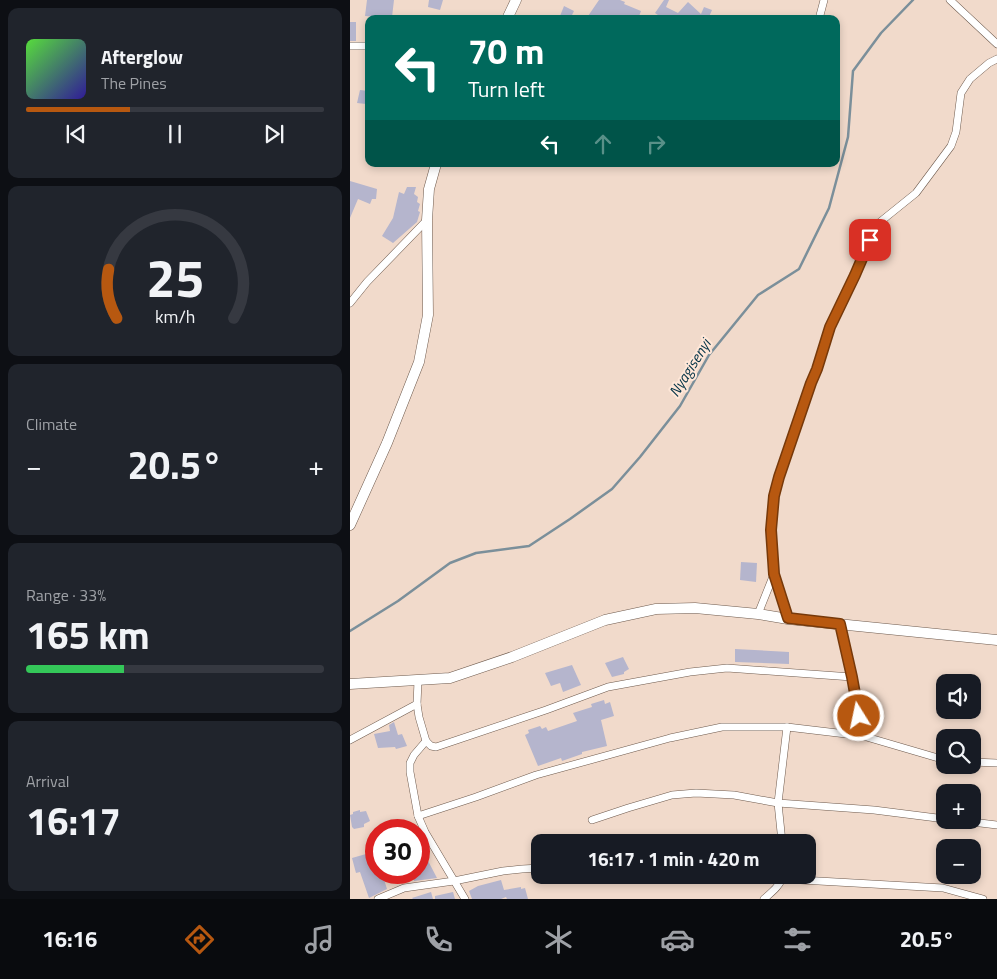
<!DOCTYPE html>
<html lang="en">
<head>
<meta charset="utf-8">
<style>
  :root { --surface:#171b24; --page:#20242c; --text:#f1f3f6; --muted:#9ea1a6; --line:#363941; --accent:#b75810 }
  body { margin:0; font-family:"Titillium Web",sans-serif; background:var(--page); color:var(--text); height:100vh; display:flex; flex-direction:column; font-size:19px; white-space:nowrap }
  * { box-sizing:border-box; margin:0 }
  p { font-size:16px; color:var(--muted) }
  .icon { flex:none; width:28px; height:28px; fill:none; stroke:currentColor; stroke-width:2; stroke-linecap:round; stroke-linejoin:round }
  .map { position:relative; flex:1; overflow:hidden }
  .details { display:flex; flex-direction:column; gap:8px; padding:8px; background:#0d0f14; width:350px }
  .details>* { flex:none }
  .top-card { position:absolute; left:15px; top:15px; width:475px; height:152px; border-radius:10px; box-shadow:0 2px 8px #0003; background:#00695c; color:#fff; overflow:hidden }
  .buttons { position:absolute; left:586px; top:674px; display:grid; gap:10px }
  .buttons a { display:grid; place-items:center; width:45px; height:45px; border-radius:10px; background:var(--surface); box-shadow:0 2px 8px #0003; font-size:25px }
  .speed { position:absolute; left:15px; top:819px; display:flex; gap:10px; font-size:25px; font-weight:700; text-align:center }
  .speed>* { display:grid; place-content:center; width:65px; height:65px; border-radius:50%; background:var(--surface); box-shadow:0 2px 8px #0003; line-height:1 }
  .speed .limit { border:8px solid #d22; background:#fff; color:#111 }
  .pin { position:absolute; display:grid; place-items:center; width:42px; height:42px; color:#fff; margin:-21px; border-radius:10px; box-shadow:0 2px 8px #0006 }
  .me { position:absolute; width:55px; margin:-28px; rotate:350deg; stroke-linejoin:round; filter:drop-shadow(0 0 4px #0008) }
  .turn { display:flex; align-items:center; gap:18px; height:105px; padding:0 20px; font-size:22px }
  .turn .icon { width:65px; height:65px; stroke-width:2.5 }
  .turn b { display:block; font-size:35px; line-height:42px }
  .lanes { display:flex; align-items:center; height:48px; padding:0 20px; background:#0003; justify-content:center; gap:25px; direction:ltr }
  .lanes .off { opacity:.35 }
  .big { font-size:38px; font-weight:700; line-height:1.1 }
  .details .tile { flex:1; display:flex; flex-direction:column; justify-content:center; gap:8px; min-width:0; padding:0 18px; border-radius:10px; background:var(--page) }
  .details .dial { align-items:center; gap:0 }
  .dial svg { height:130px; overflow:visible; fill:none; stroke:var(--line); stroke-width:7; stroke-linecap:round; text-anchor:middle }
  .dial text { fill:var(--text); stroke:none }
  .song { display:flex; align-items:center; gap:15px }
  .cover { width:60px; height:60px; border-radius:8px; background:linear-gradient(135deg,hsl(110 70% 55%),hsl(250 70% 35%)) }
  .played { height:5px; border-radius:2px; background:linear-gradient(90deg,var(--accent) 35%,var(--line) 35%) }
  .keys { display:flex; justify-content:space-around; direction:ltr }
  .heat { display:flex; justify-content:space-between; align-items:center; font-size:28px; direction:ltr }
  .charge { height:8px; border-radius:4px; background:linear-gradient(90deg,#34c759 33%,var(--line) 0) }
  .trip { position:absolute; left:181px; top:834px; width:285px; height:50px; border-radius:10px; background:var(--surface); box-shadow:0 2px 8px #0003; font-weight:700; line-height:50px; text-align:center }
  .tabs { display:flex; height:80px; justify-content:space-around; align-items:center; background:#090b0e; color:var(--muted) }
  .tabs .icon { width:35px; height:35px }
  .tabs .on { color:var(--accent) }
  .tabs b { font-size:22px; color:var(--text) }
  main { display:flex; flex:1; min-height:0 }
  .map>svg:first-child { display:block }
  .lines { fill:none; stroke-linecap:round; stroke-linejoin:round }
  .stream { stroke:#7b8f9a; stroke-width:2.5 }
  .building { fill:#b5b5cd }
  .street-casing { stroke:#6e5a4d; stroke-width:8 }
  .secondary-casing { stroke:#6e5a4d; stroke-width:11 }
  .street { stroke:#fff; stroke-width:7 }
  .secondary { stroke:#fff; stroke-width:10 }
  .route-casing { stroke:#77390a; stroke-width:12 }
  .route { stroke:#b75810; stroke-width:9 }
  .labels { text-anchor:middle; stroke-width:4; stroke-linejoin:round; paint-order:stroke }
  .water-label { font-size:15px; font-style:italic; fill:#023246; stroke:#ffe7d8 }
</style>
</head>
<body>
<main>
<section class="details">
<div class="tile">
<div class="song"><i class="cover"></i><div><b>Afterglow</b><p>The Pines</p></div></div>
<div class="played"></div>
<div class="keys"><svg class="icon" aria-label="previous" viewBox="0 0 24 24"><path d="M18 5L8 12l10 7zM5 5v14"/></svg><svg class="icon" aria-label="pause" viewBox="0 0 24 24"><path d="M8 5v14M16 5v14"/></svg><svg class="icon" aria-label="next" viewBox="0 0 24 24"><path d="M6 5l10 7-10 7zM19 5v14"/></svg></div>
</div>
<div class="tile dial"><svg viewBox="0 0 100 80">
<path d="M14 69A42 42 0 1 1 86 69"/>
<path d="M14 69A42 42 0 0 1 9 39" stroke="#b75810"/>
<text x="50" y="56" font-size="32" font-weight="700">25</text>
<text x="50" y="72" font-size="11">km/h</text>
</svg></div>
<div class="tile"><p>Climate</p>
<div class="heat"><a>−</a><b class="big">20.5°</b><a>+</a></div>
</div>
<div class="tile"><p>Range · 33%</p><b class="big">165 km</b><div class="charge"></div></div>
<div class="tile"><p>Arrival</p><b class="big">16:17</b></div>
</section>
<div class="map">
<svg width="647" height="899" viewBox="0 0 647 899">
  <rect width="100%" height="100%" fill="#f1dacb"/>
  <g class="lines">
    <polyline class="stream" points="0,631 48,601 100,563 126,553 179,546 220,519 262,489 290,457 330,406 359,355 408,295 449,269 479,208 498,137 503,71 531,33 563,0"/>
  </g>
  <g class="building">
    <polygon points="17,0 44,0 42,17 29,15 29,17 15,16"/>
    <polygon points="79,0 93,0 90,10 78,7"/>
    <polygon points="249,0 270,0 275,2 274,4 291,11 288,19 236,19"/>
    <polygon points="314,0 319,0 316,7 328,13 338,2 351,14 354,7 362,10 358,19 314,19 305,13"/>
    <polygon points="214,6 224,11 220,19 217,19 210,16"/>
    <rect x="0" y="22" width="6" height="19"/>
    <polygon points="10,90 19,91 19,104 16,103 16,104 7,103"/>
    <polygon points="0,181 27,189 26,199 22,199 20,204 8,199 0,218"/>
    <polygon points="57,187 66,187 64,194 68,197 67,202 70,204 68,211 70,212 67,222 43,243 32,236 43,218 49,192 54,194"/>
    <polygon points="391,562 407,563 406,582 390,580"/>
    <polygon points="385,649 439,652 439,664 385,662"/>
    <polygon points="273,657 279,669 274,672 274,674 262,677 255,663"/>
    <polygon points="222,665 231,685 213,692 210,683 201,686 195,673"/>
    <polygon points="254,700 255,704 260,702 264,716 251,720 257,746 232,752 232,754 212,761 211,758 188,766 175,735 179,733 178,730 190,726 192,729 196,727 198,731 227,721 223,713 242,707 241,704"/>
    <polygon points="44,722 48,735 52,734 57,746 46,749 45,747 28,748 24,734 40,731 39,725"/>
    <polygon points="10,810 10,812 16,811 20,821 14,824 14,827 4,829 2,827 0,815 3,814 3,812"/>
    <polygon points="23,852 26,864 26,875 32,873 37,889 19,898 10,872 6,873 2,858"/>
    <polygon points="76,857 87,878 64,881 62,872 69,872 69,859"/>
    <polygon points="151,880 154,890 171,887 171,889 175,888 178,899 157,899 156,897 151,899 122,899 119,891 128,886"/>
    <polygon points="81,892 83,899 63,899 62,898"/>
    <polygon points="103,892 105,899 85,899 85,896"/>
  </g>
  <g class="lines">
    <g class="street-casing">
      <g id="street">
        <polyline points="600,0 647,44"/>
        <polyline points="469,19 474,0"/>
        <polyline points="0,46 19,46"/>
        <polyline points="0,303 17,282 77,220"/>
        <polyline points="408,614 424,574"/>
        <polyline points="438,619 424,574 421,530 424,496 429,477 467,369 480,327 525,230 530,222 566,193 601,146 606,132 611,93 620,79 639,63 647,59"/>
        <polyline points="489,624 502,677 513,736"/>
        <polyline points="68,681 67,704 69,717 76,741 81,746 86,747 196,710 258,687 340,672 377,668 502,677"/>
        <polyline points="0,740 67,704"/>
        <polyline points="76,741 64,755 60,763 60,772 68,816 75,832 115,899"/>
        <polyline points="622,762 647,763"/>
        <polyline points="68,816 126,797 186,775 320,738 372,727 437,727 513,736 595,760"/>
        <polyline points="242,820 278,808 322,795 346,793 384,795 428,803 524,810 595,819"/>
        <polyline points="605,820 647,825"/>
        <polyline points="432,842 428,803 437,727"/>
        <polyline points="395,875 433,879 593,888 633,899"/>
        <polyline points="28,899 54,888 104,881 153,871 172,869 190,868"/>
        <path d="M414,899C422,892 431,885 433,875"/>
      </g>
    </g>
    <g class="secondary-casing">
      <g id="secondary">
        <polyline points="157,19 166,0"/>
        <polyline points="0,525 37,443 69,362 78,315 77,220 79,189 86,164"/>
        <polyline points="0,684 100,678 162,657 255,620 306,609 345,608 408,614 438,619 647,640"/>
      </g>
    </g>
    <use href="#street" class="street"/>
    <use href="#secondary" class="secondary"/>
  </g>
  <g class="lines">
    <g class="route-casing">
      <polyline id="route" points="509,716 502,677 490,624 438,618 424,574 421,530 424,496 429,477 461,383 467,369 480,327 505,275 520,240"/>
    </g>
    <use href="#route" class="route"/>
  </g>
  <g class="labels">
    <g class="water-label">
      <text transform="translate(340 368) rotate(-58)" y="5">Nyagisenyi</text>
    </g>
  </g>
</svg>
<div class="buttons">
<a><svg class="icon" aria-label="sound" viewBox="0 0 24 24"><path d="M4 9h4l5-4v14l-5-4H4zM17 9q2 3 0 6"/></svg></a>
<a><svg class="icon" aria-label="search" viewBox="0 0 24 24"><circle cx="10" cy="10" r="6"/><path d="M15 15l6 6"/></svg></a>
<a>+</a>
<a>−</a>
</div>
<div class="speed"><div class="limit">30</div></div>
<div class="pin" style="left:520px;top:240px;background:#d93025"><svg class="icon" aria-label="arrive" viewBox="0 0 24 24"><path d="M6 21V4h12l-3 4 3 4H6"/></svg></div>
<svg class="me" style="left:509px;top:716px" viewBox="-20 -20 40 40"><circle r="17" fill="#b75810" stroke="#fff" stroke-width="3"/><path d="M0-11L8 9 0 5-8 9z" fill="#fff"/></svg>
<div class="trip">16:17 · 1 min · 420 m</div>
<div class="top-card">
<div class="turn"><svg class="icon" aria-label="left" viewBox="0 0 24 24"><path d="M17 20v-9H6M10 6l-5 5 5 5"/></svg><div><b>70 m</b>Turn left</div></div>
<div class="lanes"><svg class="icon" aria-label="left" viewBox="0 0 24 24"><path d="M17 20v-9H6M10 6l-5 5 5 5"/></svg><svg class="icon off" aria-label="ahead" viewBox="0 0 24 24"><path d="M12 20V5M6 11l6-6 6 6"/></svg><svg class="icon off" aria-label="right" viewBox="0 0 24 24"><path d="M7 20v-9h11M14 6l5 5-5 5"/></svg></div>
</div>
</div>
</main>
<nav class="tabs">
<b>16:16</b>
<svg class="icon on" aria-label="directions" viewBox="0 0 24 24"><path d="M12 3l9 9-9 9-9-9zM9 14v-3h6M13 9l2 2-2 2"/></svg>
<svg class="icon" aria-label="music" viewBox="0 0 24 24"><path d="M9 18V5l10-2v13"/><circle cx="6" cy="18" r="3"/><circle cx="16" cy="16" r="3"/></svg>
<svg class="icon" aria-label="phone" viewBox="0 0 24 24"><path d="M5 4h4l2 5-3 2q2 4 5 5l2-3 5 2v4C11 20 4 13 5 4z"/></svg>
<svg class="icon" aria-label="climate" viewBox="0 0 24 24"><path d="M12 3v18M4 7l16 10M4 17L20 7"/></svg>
<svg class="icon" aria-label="car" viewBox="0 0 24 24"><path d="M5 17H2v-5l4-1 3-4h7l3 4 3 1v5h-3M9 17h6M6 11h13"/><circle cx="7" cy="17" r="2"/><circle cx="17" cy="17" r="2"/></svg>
<svg class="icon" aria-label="filters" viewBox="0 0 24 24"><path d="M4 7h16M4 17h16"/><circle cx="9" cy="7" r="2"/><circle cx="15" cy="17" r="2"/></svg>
<b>20.5°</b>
</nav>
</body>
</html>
